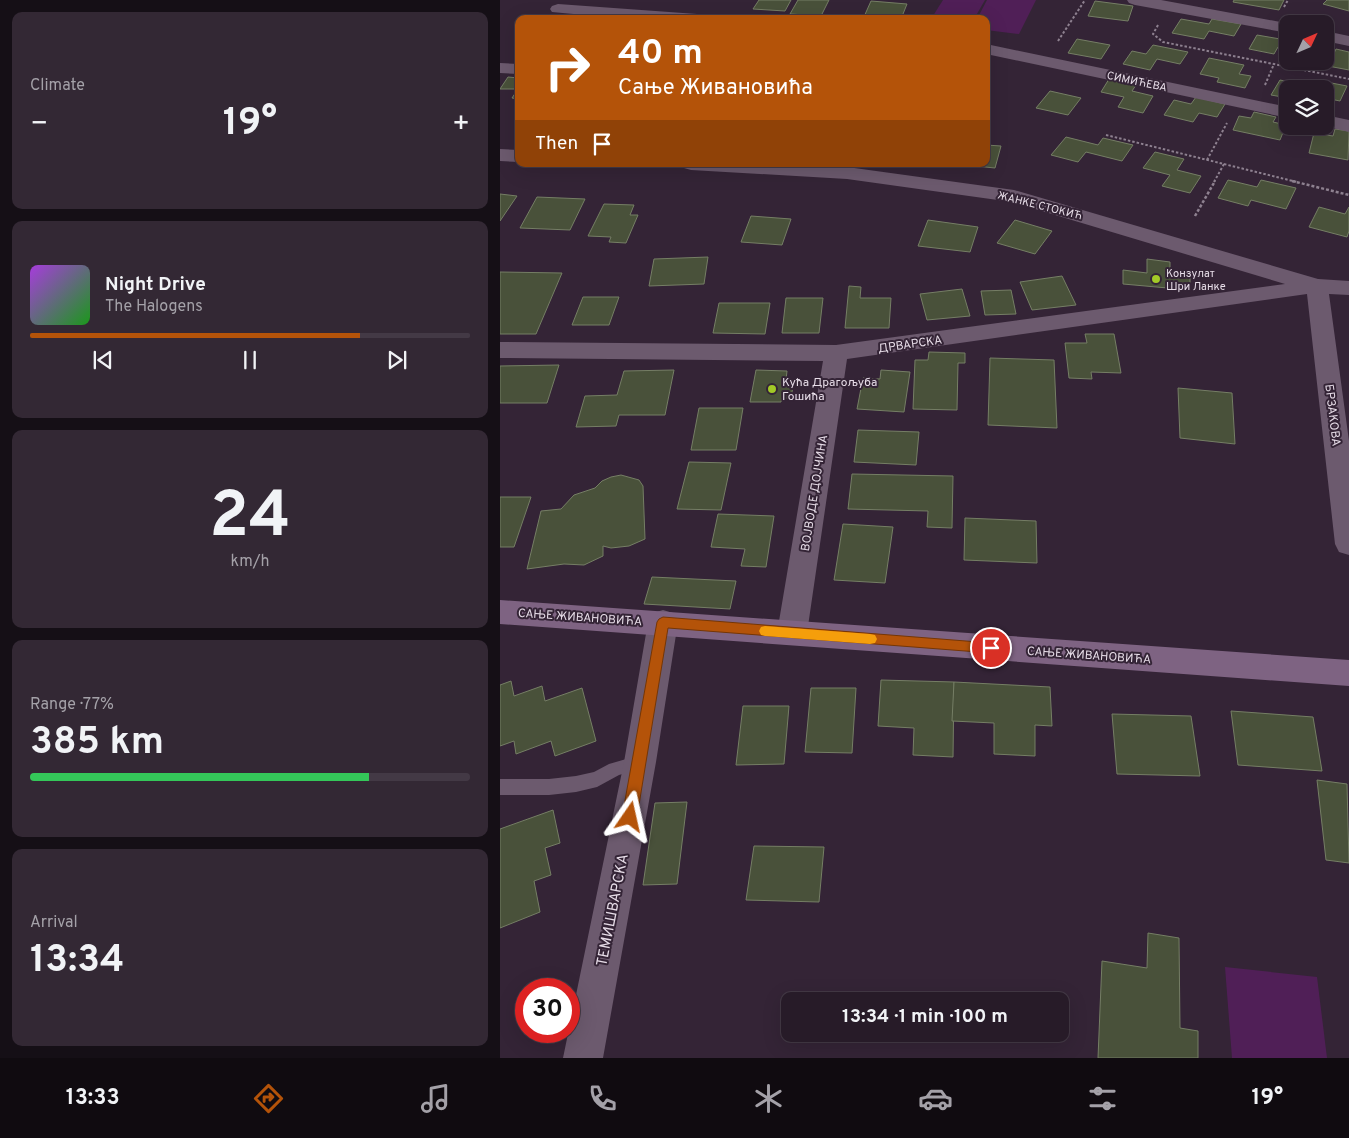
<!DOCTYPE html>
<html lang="en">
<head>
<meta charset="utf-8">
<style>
  :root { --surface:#271b28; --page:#332834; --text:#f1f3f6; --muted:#a4a1a8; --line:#433945; --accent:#b45309 }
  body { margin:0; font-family:Overpass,sans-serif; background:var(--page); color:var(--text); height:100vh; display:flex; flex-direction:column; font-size:19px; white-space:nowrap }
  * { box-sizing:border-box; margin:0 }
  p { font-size:16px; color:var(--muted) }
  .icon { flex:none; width:28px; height:28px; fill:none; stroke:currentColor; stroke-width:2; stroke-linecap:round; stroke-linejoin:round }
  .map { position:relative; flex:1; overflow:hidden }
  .details { display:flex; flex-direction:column; gap:12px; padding:12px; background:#150f16; width:500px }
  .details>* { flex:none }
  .hud { position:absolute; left:15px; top:15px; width:475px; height:152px; border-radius:10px; box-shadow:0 5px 20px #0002,0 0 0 1px var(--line); background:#b45309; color:#fff; overflow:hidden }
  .needle { width:32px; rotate:46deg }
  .controls { position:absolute; left:779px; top:15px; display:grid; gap:10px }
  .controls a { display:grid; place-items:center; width:55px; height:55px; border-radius:10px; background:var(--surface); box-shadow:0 5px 20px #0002,0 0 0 1px var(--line); font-size:25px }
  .speed { position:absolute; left:15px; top:978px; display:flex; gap:10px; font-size:25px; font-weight:700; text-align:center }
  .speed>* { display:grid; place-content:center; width:65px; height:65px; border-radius:50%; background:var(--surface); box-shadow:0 5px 20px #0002,0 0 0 1px var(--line); line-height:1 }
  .speed .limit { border:8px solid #d22; background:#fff; color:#111 }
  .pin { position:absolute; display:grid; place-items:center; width:42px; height:42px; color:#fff; margin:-21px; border:2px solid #fff; border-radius:50%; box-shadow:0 1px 5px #0007 }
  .me { position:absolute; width:55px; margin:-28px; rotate:11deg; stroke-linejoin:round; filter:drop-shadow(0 0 4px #0008) }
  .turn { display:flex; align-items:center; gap:18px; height:105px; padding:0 20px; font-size:22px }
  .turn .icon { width:65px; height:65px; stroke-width:2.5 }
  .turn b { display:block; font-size:35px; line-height:42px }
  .then { display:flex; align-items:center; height:48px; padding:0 20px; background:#0003; gap:10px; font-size:19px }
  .big { font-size:38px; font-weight:700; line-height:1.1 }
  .details .tile { flex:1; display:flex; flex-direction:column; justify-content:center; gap:8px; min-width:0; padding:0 18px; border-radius:10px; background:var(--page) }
  .details .dial { align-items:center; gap:0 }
  .dial b { font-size:65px; line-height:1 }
  .song { display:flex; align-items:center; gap:15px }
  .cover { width:60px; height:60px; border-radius:8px; background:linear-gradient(135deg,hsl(280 70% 55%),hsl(120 70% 35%)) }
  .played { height:5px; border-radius:2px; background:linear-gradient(90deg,var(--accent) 75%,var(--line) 75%) }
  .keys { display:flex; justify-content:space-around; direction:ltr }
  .heat { display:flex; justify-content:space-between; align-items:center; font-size:28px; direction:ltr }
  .charge { height:8px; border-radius:4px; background:linear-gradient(90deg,#34c759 77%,var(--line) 0) }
  .trip { position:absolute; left:281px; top:992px; width:288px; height:50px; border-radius:10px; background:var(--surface); box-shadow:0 5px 20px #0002,0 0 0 1px var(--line); font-weight:700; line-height:50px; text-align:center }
  .dock { display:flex; height:80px; justify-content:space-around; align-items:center; background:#100b10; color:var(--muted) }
  .dock .icon { width:35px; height:35px }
  .dock .active { color:var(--accent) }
  .dock b { font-size:22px; color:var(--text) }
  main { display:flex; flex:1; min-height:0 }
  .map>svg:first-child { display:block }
  .green { fill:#501f57 }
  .building { fill:#49513a; stroke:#757e65 }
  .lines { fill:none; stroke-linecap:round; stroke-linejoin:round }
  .path-far1 { stroke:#8e8190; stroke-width:2; stroke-dasharray:2.5 2; stroke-linecap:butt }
  .path { stroke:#8e8190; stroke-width:2.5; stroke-dasharray:3 2; stroke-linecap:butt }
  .lane { fill:#6c5a6e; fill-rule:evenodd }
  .street { fill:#6c5a6e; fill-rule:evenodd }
  .secondary { fill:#7e6382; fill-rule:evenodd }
  .route { fill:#b45309; stroke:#753606 }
  .slow { fill:#f59e0b }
  .poi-dot { fill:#a2c927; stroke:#342436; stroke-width:2 }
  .labels { text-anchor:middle; stroke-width:4; stroke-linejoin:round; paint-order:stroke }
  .far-street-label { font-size:11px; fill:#e7dde8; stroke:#342436 }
  .far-poi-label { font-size:11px; fill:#e7dde8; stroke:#342436; text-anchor:start }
  .street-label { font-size:12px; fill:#e7dde8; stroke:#342436 }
  .poi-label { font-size:12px; fill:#e7dde8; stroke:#342436; text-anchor:start }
  .near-street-label { font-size:15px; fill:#e7dde8; stroke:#342436 }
</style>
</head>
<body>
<main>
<section class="details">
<div class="tile"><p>Climate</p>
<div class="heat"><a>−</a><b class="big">19°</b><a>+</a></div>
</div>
<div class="tile">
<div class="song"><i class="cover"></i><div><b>Night Drive</b><p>The Halogens</p></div></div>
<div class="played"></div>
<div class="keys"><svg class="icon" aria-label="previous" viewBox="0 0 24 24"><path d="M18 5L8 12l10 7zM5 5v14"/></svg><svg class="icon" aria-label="pause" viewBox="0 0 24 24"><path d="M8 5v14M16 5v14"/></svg><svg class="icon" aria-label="next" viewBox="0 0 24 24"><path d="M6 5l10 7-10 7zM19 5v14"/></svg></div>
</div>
<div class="tile dial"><b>24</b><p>km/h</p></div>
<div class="tile"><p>Range · 77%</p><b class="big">385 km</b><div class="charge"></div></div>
<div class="tile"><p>Arrival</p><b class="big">13:34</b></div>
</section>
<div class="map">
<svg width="849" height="1058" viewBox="0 0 849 1058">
  <rect width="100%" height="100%" fill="#342436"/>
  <g class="green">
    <polygon points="443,0 485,0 474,19 431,19"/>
    <polygon points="487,0 536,0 519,34 486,30 486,19 477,19"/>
    <polygon points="725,967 817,977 827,1058 732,1058"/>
  </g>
  <g class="building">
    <polygon points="259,0 291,0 285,11 253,9"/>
    <polygon points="298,0 329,0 321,16 290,14"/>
    <polygon points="734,0 784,0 779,10 733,2"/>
    <polygon points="827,0 849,0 849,11 823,4"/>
    <polygon points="371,1 407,4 401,19 363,19"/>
    <polygon points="595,1 633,6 628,21 588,16"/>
    <polygon points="681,19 709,24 712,19 741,24 734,36 709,31 704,39 672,33"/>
    <polygon points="757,35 786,40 788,37 788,49 778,47 774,54 749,49"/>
    <polygon points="577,39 610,45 601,59 568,53"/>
    <polygon points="653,45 688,52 680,64 657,59 650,70 623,64 632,51 646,54"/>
    <polygon points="836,49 849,52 849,70 828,66"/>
    <polygon points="709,58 744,65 739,74 751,76 745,88 717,82 719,78 700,74"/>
    <polygon points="8,77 19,78 19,99 12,98 18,89 0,89"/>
    <polygon points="609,79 636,85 632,91 653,96 643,113 618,107 624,97 601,92"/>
    <polygon points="780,80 813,87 816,80 847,86 840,101 825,98 825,89 788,89 788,98 771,95"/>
    <polygon points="550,91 581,98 568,115 536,108"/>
    <polygon points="696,97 725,104 717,117 699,113 693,122 664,115 674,100 691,104"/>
    <polygon points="754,112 776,117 773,122 786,125 780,140 733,130 739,116 751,118"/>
    <polygon points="835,129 849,131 848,160 809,153 814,133 833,136"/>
    <polygon points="566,137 598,145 603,138 633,145 622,161 586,152 578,162 551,155"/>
    <polygon points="486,145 501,146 495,168 456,164 486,164"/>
    <polygon points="655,152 684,159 677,170 701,176 690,193 662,186 670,175 643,168"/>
    <polygon points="728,180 757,187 761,180 796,188 786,209 751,200 748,206 718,198"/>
    <polygon points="0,194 17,196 0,221"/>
    <polygon points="37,197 85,199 70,230 20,228"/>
    <polygon points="104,204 134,205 130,215 138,215 126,243 109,242 111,237 88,236"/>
    <polygon points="819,207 845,214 849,207 849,231 847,237 809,227"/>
    <polygon points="251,216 291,219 282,245 241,242"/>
    <polygon points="428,220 478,227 470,252 418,246"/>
    <polygon points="515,220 552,231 535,254 497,243"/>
    <polygon points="208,257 204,284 149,286 154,259"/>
    <polygon points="647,259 670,262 670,272 690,274 690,290 623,284 623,270 647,273"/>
    <polygon points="0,272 62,273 36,334 0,334"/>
    <polygon points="562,276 576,305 532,310 520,282"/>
    <polygon points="349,286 361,287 360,298 391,298 389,328 345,328"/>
    <polygon points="462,289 470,316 427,320 420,294"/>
    <polygon points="511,290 516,314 485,315 481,291"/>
    <polygon points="83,297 119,297 109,325 72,325"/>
    <polygon points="286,298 323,298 319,333 282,333"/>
    <polygon points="219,303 270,303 265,334 213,333"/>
    <polygon points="585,334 614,334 621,373 591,372 592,379 569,378 565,343 587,343"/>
    <polygon points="429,352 465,353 465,363 458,363 457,410 413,409 415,360 428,360"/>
    <polygon points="490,358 554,360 557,428 488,425"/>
    <polygon points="59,365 47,403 0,403 0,366"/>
    <polygon points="174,370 165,415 119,415 116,426 76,427 85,396 117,395 124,371"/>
    <polygon points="256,370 287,371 286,380 294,380 291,398 282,398 281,402 250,402"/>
    <polygon points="381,370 410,372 404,412 357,409 363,378 380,379"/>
    <polygon points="678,388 732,393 735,444 680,438"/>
    <polygon points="199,408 243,408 236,450 191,450"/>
    <polygon points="358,430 419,432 416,465 354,462"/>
    <polygon points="189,462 231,463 221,510 177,509"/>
    <polygon points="352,474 453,476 452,528 427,527 428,511 348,509"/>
    <polygon points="121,475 139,480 143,486 145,539 129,546 111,548 103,546 103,556 84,565 64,564 27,569 41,511 61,509 74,495 95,488 102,481 111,477"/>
    <polygon points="0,497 31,497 14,547 0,547"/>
    <polygon points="218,514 274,516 266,567 241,566 245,549 211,547"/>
    <polygon points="465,518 536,521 537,563 464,560"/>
    <polygon points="343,524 393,527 385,583 334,580"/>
    <polygon points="152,577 236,581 230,609 144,604"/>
    <polygon points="381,680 454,682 453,757 413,755 414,728 378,726"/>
    <polygon points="11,681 14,696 42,686 45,701 82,688 96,741 55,756 51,741 16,754 14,741 0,746 0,685"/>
    <polygon points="454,682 550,687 552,726 535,725 535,756 494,754 494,723 452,721"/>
    <polygon points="311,688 356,688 352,753 305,752"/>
    <polygon points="243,706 289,706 284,764 236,765"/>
    <polygon points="731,711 813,717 822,771 738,765"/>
    <polygon points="612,714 691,716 700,776 617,774"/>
    <polygon points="817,780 847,784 849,863 826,860"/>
    <polygon points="187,802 177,884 143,885 155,803"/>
    <polygon points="53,810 60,843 45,848 51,875 34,881 40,912 0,928 0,829"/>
    <polygon points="254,846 324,847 319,902 246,900"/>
    <polygon points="648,933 679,938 680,1028 698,1031 698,1058 598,1058 602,961 647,968"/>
  </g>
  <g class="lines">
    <g class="path-far1">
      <polyline points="784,7 788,0"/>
      <polyline points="658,25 653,34 663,42 849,79"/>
      <polyline points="558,41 585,0"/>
      <polyline points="765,85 774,64"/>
      <polyline points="606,135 797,182"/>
      <polyline points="707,160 727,123"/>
      <polyline points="714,182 724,164"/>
    </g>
    <g class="path">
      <polyline points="792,181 849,195"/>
      <polyline points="695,216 715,181"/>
    </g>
    <polygon class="lane" points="140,755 146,757 148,762 146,767 119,775 97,787 76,792 49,795 0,795 0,779 49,779 76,776 94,772 109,764"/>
    <g class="street">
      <polygon points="627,0 661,0 791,24 788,24 788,33 635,5 629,3"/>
      <polygon points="58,4 197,14 203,16 205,19 127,19 52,12 50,9 52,6"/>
      <polygon points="825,31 849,36 849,46 825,41"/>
      <polygon points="486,44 788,107 788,118 486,54"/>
      <polygon points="0,63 19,64 19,74 0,73"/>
      <polygon points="825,115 849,120 849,132 824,126"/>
      <polygon points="0,149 19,150 19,162 0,161"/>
      <polygon points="181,164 288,164 347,167 514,190 818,279 849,281 849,295 829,294 849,441 849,555 839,552 835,544 807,294 347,359 307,633 303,642 292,645 281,642 277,633 323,361 0,358 0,342 336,345 785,284 512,202 347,179 191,170 184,168"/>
      <polygon points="163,610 173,613 178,622 156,762 103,1058 63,1058 124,762 148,622 153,613"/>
    </g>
    <polygon class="secondary" points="0,600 849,660 849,686 0,624"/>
  </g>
  <polygon class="route" points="163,617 491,643 495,644 497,648 495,651 491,653 168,628 137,817 134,821 130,823 125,821 122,817 157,622 159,619"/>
  <polygon class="slow" points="265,626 370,634 375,635 377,639 375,643 370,644 265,636 261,635 259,631 261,627"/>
  <g class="poi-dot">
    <circle cx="656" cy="279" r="5"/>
    <circle cx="272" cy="389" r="5"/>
  </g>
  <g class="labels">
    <g class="far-street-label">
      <text transform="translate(637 81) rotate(12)" y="4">СИМИЋЕВА</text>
      <text transform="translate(540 205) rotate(14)" y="4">ЖАНКЕ СТОКИЋ</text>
    </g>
    <g class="far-poi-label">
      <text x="666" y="277">Конзулат<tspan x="666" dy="13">Шри Ланке</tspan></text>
    </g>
    <g class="street-label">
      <text transform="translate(410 344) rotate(-8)" y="4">ДРВАРСКА</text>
      <text transform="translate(833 415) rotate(83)" y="4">БРЗАКОВА</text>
      <text transform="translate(314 493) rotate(-81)" y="4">ВОЈВОДЕ ДОЈЧИНА</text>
      <text transform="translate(80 617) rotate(4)" y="4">САЊЕ ЖИВАНОВИЋА</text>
      <text transform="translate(589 655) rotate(4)" y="4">САЊЕ ЖИВАНОВИЋА</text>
    </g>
    <g class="poi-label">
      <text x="282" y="386">Кућа Драгољуба<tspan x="282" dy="14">Гошића</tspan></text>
    </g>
    <g class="near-street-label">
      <text transform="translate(112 910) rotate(-79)" y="5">ТЕМИШВАРСКА</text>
    </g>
  </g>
</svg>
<div class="controls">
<a><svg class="needle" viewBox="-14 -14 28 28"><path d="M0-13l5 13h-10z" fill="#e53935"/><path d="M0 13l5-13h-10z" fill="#a4a1a8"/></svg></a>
<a><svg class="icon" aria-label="layers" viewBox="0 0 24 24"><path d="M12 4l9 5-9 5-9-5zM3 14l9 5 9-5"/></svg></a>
</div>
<div class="speed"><div class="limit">30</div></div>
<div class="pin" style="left:491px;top:648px;background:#d93025"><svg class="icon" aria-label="arrive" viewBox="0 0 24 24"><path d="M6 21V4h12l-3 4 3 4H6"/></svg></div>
<svg class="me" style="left:130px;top:817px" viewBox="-20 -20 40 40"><path d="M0-17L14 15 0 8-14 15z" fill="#b45309" stroke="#fff" stroke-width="4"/></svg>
<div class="trip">13:34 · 1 min · 100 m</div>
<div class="hud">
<div class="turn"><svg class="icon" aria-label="right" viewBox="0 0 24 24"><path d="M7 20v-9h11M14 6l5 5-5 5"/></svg><div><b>40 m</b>Сање Живановића</div></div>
<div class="then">Then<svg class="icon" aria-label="arrive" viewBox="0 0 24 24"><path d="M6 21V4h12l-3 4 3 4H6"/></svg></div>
</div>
</div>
</main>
<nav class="dock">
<b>13:33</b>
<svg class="icon active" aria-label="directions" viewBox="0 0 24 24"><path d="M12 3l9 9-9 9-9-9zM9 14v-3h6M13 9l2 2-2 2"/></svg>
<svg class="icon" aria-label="music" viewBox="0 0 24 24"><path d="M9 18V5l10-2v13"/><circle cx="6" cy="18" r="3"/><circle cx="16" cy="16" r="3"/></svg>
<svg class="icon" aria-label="phone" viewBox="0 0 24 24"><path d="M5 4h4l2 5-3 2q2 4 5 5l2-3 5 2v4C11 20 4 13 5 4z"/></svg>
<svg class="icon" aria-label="climate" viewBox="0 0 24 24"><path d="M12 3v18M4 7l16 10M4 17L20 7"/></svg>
<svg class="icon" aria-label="car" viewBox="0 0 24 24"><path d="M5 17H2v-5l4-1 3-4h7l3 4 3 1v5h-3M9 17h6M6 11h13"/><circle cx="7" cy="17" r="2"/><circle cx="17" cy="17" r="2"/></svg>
<svg class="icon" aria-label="filters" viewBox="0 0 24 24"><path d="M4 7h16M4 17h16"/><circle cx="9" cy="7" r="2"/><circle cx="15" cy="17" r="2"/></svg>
<b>19°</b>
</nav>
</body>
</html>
